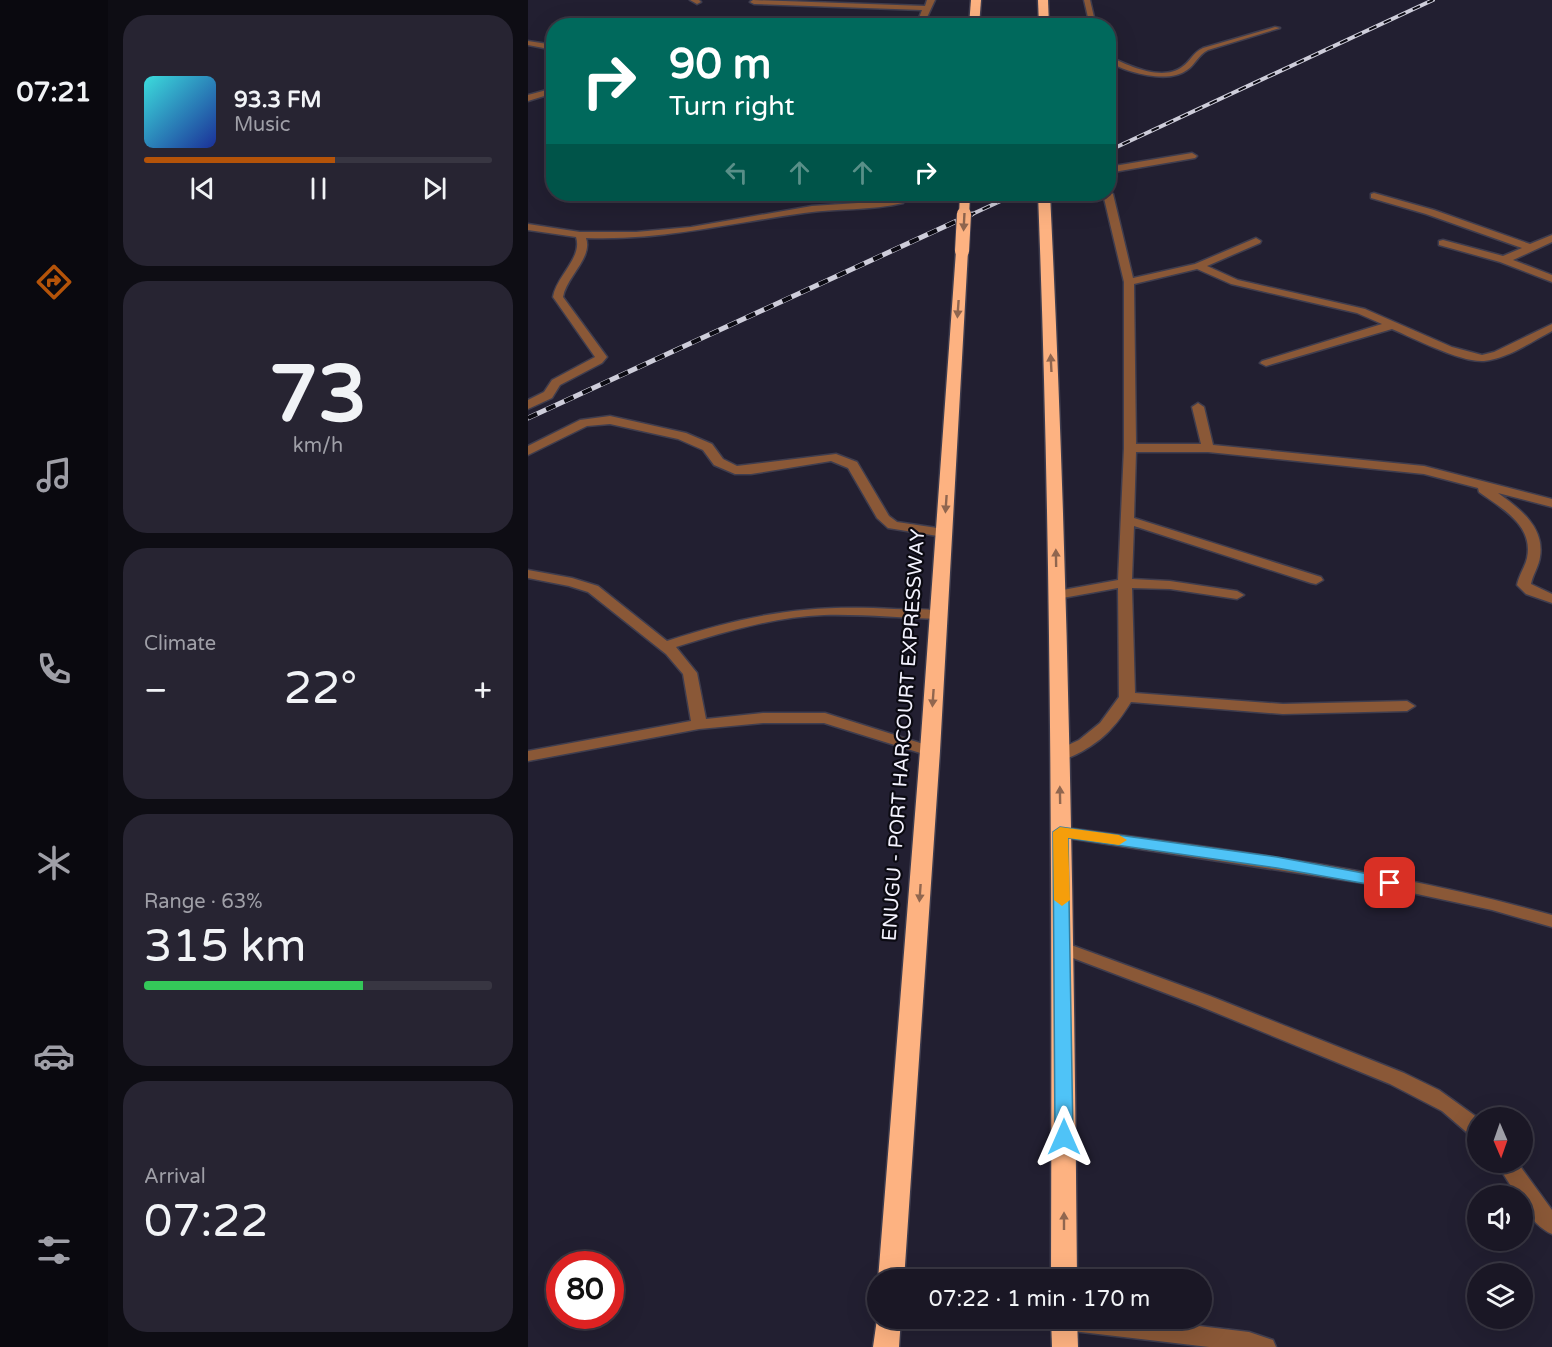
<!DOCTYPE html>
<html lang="en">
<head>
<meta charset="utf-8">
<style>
  :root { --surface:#1a1725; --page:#272432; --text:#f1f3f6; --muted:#9f9fa7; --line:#383642; --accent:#b45309 }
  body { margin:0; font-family:"Varela Round",sans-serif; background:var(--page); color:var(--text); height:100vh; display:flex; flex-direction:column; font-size:22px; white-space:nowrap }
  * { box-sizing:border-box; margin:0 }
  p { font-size:20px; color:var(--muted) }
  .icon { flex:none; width:33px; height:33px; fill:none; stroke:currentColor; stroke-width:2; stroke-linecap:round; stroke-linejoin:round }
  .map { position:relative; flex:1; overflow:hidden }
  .side { display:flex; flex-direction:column; gap:15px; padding:15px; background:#0e0d14; width:420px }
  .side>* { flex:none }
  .guide { position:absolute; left:18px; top:18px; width:570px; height:183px; border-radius:24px; box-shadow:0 6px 24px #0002,0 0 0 2px var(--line); background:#00695c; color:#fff; overflow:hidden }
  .needle { width:39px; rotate:178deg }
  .tools { position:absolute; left:939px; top:1107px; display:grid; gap:12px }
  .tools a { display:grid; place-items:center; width:66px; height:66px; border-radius:50%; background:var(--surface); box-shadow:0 6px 24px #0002,0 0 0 2px var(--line); font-size:30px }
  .speed { position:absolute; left:18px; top:1251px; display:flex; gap:12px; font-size:30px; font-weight:700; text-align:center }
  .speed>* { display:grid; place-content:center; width:78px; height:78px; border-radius:50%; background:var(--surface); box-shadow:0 6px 24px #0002,0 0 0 2px var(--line); line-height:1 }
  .speed .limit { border:9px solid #d22; background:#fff; color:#111 }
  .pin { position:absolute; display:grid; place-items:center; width:51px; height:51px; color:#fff; margin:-26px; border-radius:12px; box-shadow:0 3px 9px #0006 }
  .me { position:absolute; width:66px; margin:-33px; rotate:0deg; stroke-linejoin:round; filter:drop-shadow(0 0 4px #0008) }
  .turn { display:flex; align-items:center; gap:21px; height:126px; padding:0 24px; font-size:27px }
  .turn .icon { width:78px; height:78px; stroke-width:2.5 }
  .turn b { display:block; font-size:42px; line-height:51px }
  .lanes { display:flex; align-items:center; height:57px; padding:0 24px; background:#0003; justify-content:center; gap:30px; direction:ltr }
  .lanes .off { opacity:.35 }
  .big { font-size:45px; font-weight:600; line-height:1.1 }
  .side .widget { flex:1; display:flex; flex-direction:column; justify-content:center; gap:9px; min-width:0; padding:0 21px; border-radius:24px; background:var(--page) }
  .side .dial { align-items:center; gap:0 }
  .dial b { font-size:78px; line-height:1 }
  .song { display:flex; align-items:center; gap:18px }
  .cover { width:72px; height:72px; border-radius:9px; background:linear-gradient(135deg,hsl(180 70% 55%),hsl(230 70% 35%)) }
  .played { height:6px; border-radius:3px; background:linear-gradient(90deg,var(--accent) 55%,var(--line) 55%) }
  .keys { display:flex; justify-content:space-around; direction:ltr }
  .heat { display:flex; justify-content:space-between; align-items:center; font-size:33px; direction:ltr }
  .charge { height:9px; border-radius:4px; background:linear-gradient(90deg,#34c759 63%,var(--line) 0) }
  .trip { position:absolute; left:339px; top:1269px; width:345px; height:60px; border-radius:30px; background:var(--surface); box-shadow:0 6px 24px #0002,0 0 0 2px var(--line); font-weight:600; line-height:60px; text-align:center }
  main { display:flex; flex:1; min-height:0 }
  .tabs { display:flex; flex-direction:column; width:108px; justify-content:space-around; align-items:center; background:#0a090f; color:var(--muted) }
  .tabs .icon { width:42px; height:42px }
  .tabs .selected { color:var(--accent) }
  .tabs b { font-size:27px; color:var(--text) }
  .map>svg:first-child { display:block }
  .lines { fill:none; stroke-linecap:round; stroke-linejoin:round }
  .lane-casing { stroke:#3f3d4e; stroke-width:3 }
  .street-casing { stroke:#3f3d4e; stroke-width:3 }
  .highway-casing { stroke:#3f3d4e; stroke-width:3 }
  .lane { fill:#8a5837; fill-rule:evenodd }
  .street { fill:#8a5837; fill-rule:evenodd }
  .highway { fill:#fdb281; fill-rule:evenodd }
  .rail-far1-casing { stroke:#cecdda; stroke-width:4 }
  .rail-casing { stroke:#cecdda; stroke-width:5 }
  .rail-far1 { stroke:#0b0a12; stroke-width:2; stroke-dasharray:8; stroke-linecap:butt }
  .rail { stroke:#0b0a12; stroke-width:4; stroke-dasharray:10; stroke-linecap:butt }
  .highway-bridge-far1-casing { stroke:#3f3d4e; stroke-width:12; stroke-linecap:butt }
  .highway-bridge-casing { stroke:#3f3d4e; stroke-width:16; stroke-linecap:butt }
  .highway-bridge-far1 { stroke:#fdb281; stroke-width:10 }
  .highway-bridge { stroke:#fdb281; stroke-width:14 }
  .oneway { fill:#90664f }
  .route { fill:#4fc3f7; stroke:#337fa1; stroke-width:1.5 }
  .slow { fill:#f59e0b }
  .labels { text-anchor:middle; stroke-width:4.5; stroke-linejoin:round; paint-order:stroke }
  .street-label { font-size:20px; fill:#f3f2fe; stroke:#0b0a12 }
</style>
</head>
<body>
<main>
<nav class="tabs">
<b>07:21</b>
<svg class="icon selected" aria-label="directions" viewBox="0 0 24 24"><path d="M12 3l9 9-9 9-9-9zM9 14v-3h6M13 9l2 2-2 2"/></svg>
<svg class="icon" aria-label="music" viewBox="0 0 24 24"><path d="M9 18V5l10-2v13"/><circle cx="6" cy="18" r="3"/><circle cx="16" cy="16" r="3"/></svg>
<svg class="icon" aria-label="phone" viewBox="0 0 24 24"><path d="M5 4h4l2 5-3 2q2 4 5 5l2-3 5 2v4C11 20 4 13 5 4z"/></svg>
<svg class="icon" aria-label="climate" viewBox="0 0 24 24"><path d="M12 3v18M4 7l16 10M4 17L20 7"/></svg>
<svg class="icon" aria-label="car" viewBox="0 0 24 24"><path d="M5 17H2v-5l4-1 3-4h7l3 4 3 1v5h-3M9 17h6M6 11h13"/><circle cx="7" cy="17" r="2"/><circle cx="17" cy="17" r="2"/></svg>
<svg class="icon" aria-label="filters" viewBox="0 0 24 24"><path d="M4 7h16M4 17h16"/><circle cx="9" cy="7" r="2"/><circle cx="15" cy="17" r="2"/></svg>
</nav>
<section class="side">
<div class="widget">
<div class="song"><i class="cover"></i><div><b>93.3 FM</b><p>Music</p></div></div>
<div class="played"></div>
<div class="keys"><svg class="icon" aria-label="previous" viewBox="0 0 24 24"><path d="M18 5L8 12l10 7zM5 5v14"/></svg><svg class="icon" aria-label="pause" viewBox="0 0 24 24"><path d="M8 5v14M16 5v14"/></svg><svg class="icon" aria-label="next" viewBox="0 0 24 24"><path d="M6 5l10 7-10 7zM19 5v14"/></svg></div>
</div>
<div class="widget dial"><b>73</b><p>km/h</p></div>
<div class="widget"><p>Climate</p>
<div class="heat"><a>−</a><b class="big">22°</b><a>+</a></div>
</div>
<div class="widget"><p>Range · 63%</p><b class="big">315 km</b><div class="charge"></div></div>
<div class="widget"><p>Arrival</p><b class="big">07:22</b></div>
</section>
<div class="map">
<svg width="1024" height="1347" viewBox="0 0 1024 1347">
  <rect width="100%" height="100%" fill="#221f31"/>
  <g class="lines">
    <g class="lane-casing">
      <g id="lane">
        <polygon points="556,0 562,0 568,26 562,26"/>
        <path d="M747,27L752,28L680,50C669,56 668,64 659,70C641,84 598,73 580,61V56C599,65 634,82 654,67C663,61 664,53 675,48Z"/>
      </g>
    </g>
    <g class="street-casing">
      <g id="street">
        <polygon points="162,0 171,0 173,2 169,4"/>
        <polygon points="225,0 397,6 399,0 407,0 395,26 387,26 388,23 363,26 391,18 394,10 226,4 222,2"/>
        <polygon points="276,20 356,24 360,26 273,24 272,22"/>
        <polygon points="0,41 26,45 26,50 0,45"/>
        <polygon points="26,88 26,93 0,101 0,95"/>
        <polygon points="664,153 669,156 667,158 580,173 580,167"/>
        <path d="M580,191L585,194L605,278L667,264L728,238L733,241L732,243L679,266L710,280L837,309L924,347L954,355L966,352L1024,324V331C1003,342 979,359 956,361C934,363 885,338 864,329L738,366L732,363L734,361L854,324L829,313L703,284L669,269L606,284L608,444H673L664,407L670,403L676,407L685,445L896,466L1024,499V507L970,493C991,508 1017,527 1012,557C1011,566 1005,574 1003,584L1024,594V603L998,594L989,585C991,575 997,567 999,558C1006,525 973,508 951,492L950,488L896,474L680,452H608L606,518L793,577L795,580L788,584L783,583L606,526L604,579L642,581L709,591L716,595L709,599L642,589L604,588L607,693L755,704L879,701L887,706L879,711L755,714L603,702C597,711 591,721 583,729C573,741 541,763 525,760L523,756L525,752L551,740L572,723L591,697L590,588L529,599L522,595L529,591L590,580L596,448V282L575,194H580Z"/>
        <polygon points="846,193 906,210 1002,244 1024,235 1024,242 985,260 1024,275 1024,282 972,262 911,245 911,241 915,240 975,256 994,248 898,214 843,198 843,194"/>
        <path d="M370,194H380L375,203C343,211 309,208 276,213C202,223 133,241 58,238C65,258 38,277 35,297L79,357L74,363L32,385L24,398L0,409V400L16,392L24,380L67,357L25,297C28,276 55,258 48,237L0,230V224L52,232H108L163,227L284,206L360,201L368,199Z"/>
        <polygon points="82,416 158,433 184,444 195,459 209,466 308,454 329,462 361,516 369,522 416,529 423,533 416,537 360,528 349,518 320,468 303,461 223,474 207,474 186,465 175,450 150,439 82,424 59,426 0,455 0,446 52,420"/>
        <path d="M0,570L44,578L70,586L139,641C221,614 280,604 366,609C382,610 400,608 416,612L418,615L411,619C373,618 334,614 296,615C245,617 196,632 148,647L169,673L178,719L235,713H297L408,748L410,751L402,756L296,723H235L171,729L0,761V751L163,721L155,674L138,654L60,592L41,586L0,578Z"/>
        <path d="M532,827C698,849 862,870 1024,915V927L964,910L842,884L526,836L524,832L526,828Z"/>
        <polygon points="535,942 682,996 876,1073 911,1090 950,1118 950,1138 943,1136 914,1111 862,1084 669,1005 529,952 526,948 529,944"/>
        <path d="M968,1162H989L1024,1210V1234C1011,1229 994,1210 994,1196H989Z"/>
        <polygon points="526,1318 604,1318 721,1332 745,1340 748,1347 681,1347 536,1330 528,1327"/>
      </g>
    </g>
    <g class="highway-casing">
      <g id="highway">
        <polygon points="443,0 453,0 451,26 441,26"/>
        <polygon points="510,0 520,0 521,26 511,26"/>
        <path d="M510,194H522C540,556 546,917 549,1280H523C524,918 524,556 510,194Z"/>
        <polygon points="434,247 440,251 412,751 376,1280 350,1280 392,751 428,251"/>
        <polygon points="350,1312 350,1318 373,1318 371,1347 345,1347"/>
        <polygon points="523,1318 549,1318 550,1347 524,1347"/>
      </g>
    </g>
    <use href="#lane" class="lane"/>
    <use href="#street" class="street"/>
    <use href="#highway" class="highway"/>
    <g class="rail-far1-casing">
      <g id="rail-far1">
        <polyline points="580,151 905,0"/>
        <polyline points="440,216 488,194"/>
      </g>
    </g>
    <g class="rail-casing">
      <polyline id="rail" points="0,418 444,214"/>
    </g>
    <use href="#rail-far1" class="rail-far1"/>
    <use href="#rail" class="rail"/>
    <g class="highway-bridge-far1-casing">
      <polyline id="highway-bridge-far1" points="436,216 437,194"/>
    </g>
    <g class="highway-bridge-casing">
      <polyline id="highway-bridge" points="434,251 436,214"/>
    </g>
    <use href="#highway-bridge-far1" class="highway-bridge-far1"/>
    <use href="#highway-bridge" class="highway-bridge"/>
  </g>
  <defs><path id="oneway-solid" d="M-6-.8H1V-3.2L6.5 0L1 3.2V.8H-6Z" transform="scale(1.5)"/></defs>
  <g class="oneway">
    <use href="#oneway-solid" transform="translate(436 222) rotate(93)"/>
    <use href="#oneway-solid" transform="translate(430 309) rotate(94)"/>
    <use href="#oneway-solid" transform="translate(523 363) rotate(-93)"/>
    <use href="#oneway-solid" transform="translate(418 504) rotate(94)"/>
    <use href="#oneway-solid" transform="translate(528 558) rotate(-91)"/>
    <use href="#oneway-solid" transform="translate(405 698) rotate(94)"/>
    <use href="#oneway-solid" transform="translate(532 795) rotate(-91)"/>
    <use href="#oneway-solid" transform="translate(392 893) rotate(94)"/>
    <use href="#oneway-solid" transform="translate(536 1221) rotate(-90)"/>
  </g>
  <polygon class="route" points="532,827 749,857 862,878 869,883 862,888 749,868 540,838 545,1137 542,1142 536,1144 529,1142 527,1137 525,832"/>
  <polygon class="slow" points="532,827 591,835 599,840 591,845 540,838 542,900 534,906 526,900 525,832"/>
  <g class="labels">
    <g class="street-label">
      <text transform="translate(375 735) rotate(-86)" y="7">ENUGU - PORT HARCOURT EXPRESSWAY</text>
    </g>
  </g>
</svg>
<div class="tools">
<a><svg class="needle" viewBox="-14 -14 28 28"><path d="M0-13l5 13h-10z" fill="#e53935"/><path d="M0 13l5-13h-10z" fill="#9f9fa7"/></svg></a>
<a><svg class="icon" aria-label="sound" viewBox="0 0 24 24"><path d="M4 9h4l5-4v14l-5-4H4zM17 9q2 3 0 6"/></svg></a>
<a><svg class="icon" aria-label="layers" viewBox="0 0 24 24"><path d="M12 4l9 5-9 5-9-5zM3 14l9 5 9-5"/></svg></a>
</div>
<div class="speed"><div class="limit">80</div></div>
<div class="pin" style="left:862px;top:883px;background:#d93025"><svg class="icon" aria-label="arrive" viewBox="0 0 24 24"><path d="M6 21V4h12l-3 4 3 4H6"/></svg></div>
<svg class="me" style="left:536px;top:1137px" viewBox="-20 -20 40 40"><path d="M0-17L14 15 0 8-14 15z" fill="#4fc3f7" stroke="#fff" stroke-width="4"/></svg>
<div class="trip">07:22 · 1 min · 170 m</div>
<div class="guide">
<div class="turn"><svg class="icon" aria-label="right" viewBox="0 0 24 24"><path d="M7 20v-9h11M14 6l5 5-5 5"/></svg><div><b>90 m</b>Turn right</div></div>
<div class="lanes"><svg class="icon off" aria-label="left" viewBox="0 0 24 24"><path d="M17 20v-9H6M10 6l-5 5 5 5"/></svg><svg class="icon off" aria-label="ahead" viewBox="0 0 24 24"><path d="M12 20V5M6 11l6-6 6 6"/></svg><svg class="icon off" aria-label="ahead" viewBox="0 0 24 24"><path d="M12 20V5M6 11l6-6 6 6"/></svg><svg class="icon" aria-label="right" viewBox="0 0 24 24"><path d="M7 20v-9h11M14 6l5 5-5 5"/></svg></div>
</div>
</div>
</main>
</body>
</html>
